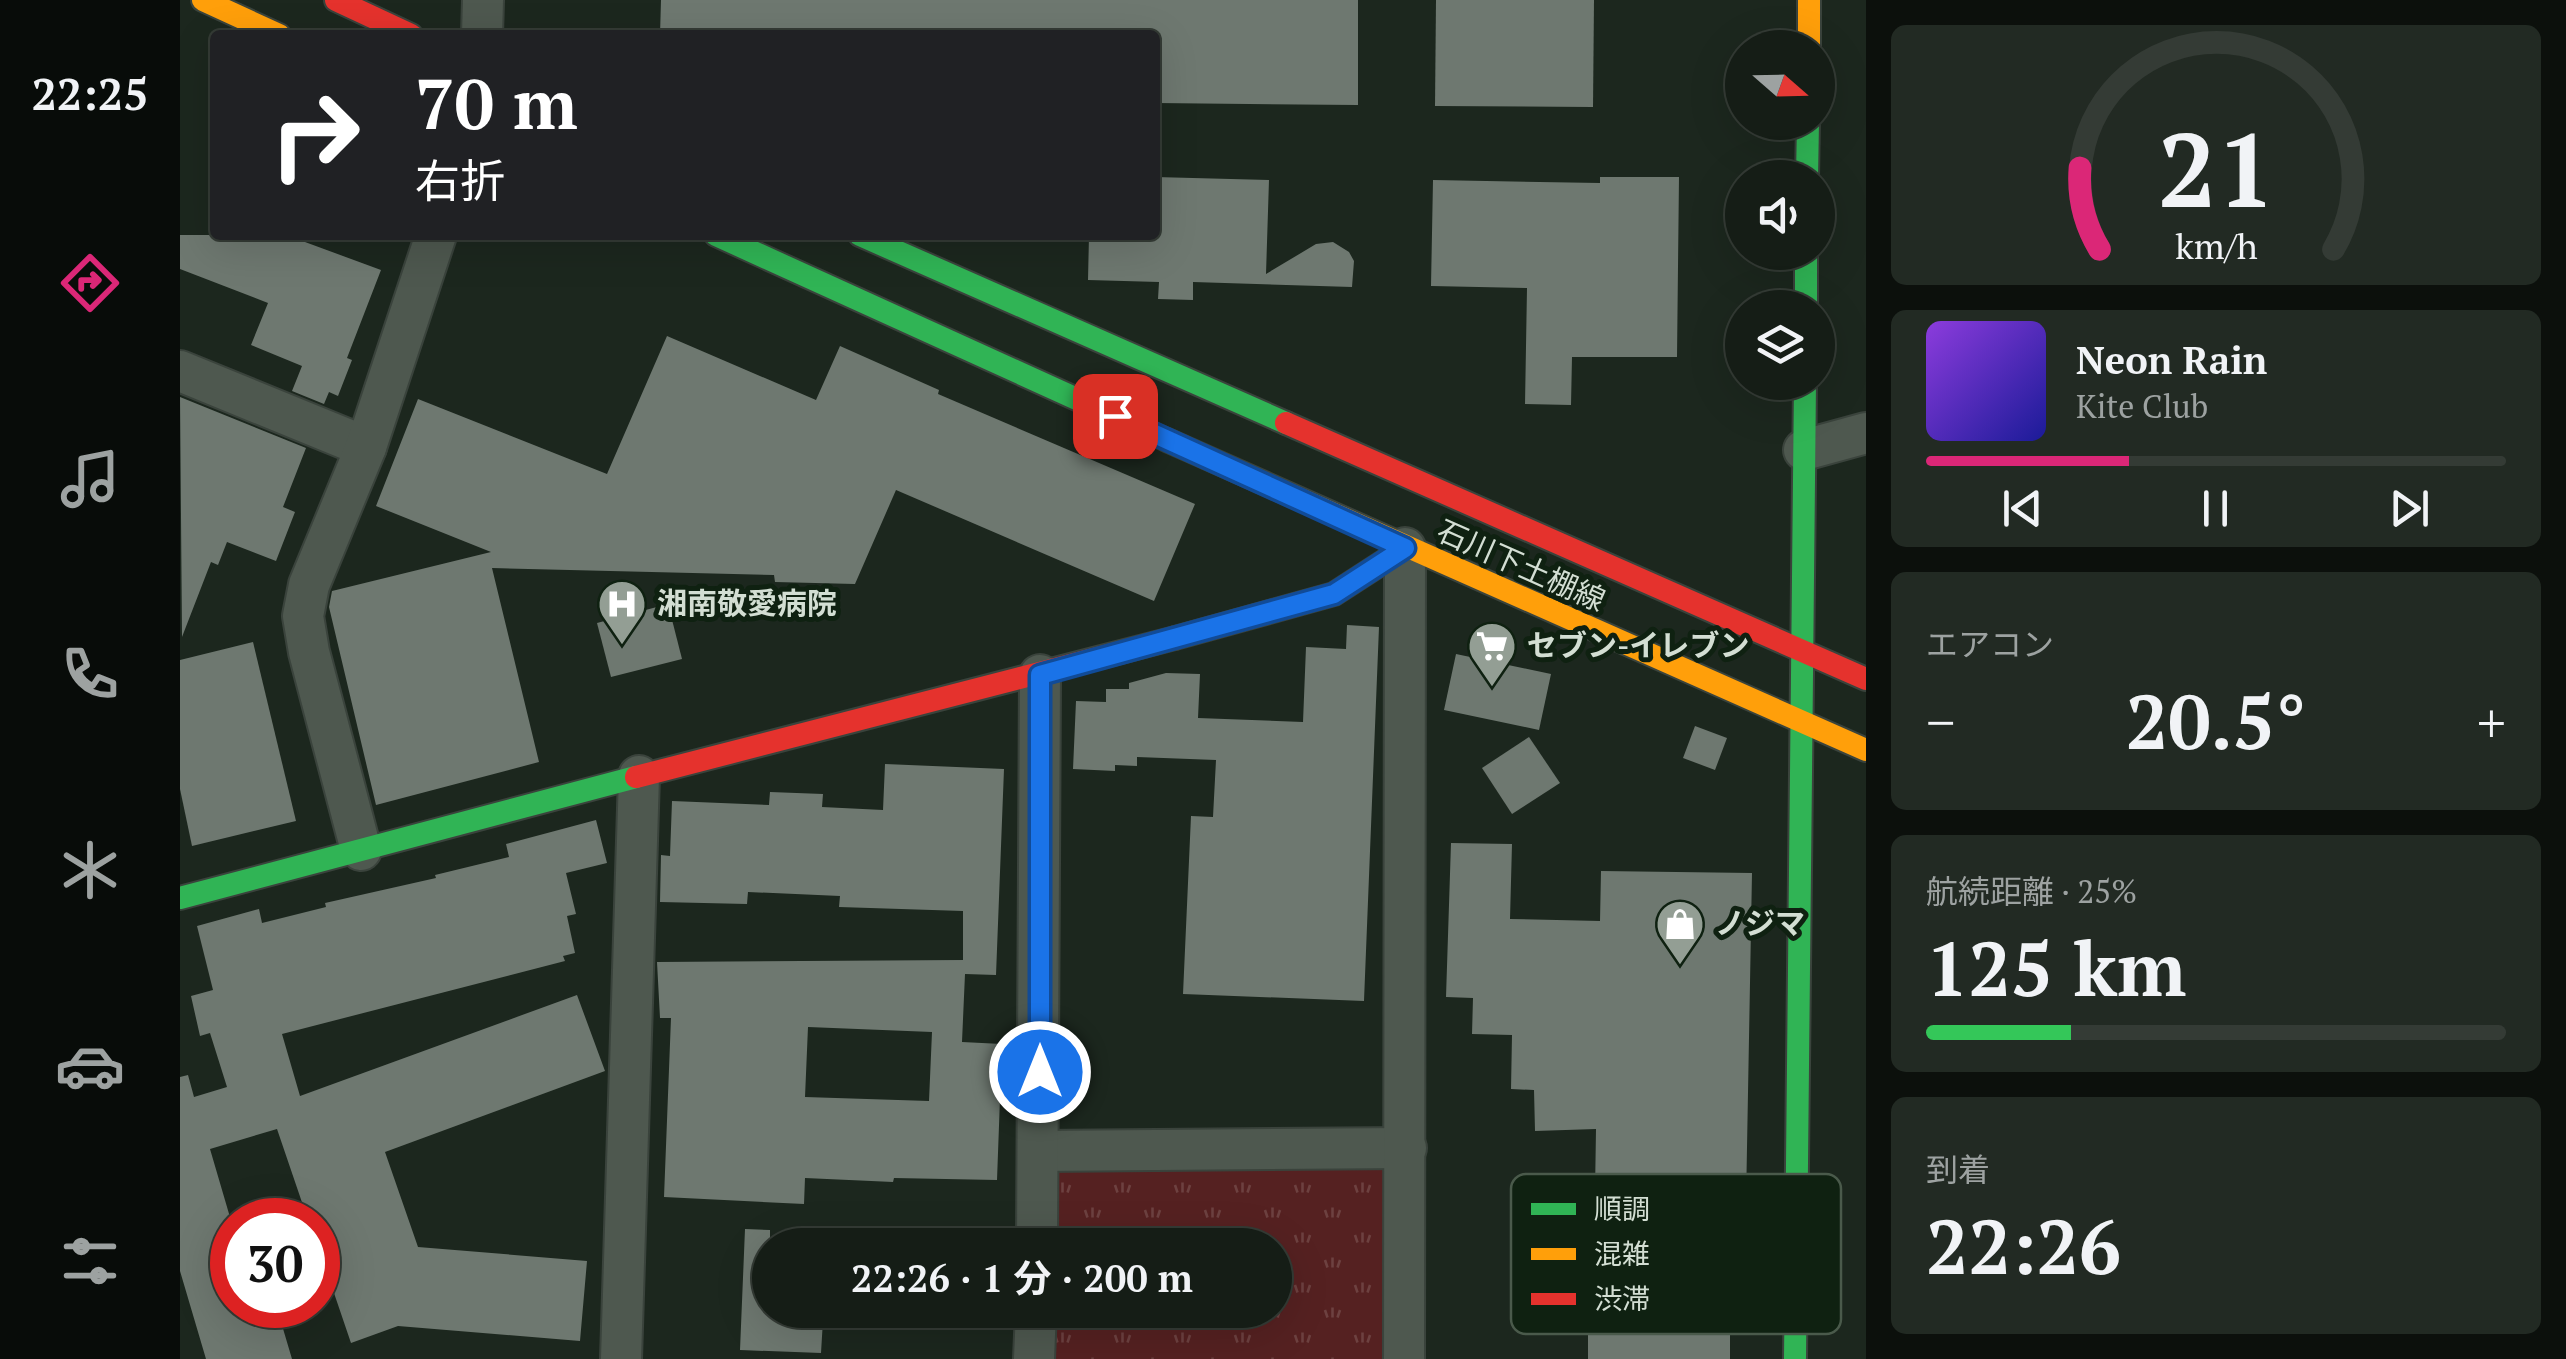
<!DOCTYPE html>
<html lang="ja">
<head>
<meta charset="utf-8">
<style>
  :root { --surface:#151d16; --page:#222a23; --text:#f1f3f6; --muted:#9da2a1; --line:#343b35; --accent:#db2777 }
  body { margin:0; font-family:"PT Serif","Noto Sans JP",serif; background:var(--page); color:var(--text); height:100vh; display:flex; flex-direction:column; font-size:38px; white-space:nowrap }
  * { box-sizing:border-box; margin:0 }
  p { font-size:32px; color:var(--muted) }
  .icon { flex:none; width:55px; height:55px; fill:none; stroke:currentColor; stroke-width:2; stroke-linecap:round; stroke-linejoin:round }
  .map { position:relative; flex:1; overflow:hidden }
  .sheet { display:flex; flex-direction:column; gap:25px; padding:25px; background:#0c100c; width:700px }
  .sheet>* { flex:none }
  .top-card { position:absolute; left:30px; top:30px; width:950px; height:210px; border-radius:10px; box-shadow:0 10px 40px #0002,0 0 0 2px var(--line); background:#202124; color:#fff; overflow:hidden }
  .needle { width:65px; rotate:110deg }
  .controls { position:absolute; left:1545px; top:30px; display:grid; gap:20px }
  .controls a { display:grid; place-items:center; width:110px; height:110px; border-radius:50%; background:var(--surface); box-shadow:0 10px 40px #0002,0 0 0 2px var(--line); font-size:50px }
  .speed { position:absolute; left:30px; top:1198px; display:flex; gap:20px; font-size:50px; font-weight:700; text-align:center }
  .speed>* { display:grid; place-content:center; width:130px; height:130px; border-radius:50%; background:var(--surface); box-shadow:0 10px 40px #0002,0 0 0 2px var(--line); line-height:1 }
  .speed .limit { border:15px solid #d22; background:#fff; color:#111 }
  .pin { position:absolute; display:grid; place-items:center; width:85px; height:85px; color:#fff; margin:-42px; border-radius:20px; box-shadow:0 5px 15px #0006 }
  .me { position:absolute; width:110px; margin:-55px; rotate:0deg; stroke-linejoin:round; filter:drop-shadow(0 0 8px #0008) }
  .turn { display:flex; align-items:center; gap:35px; height:210px; padding:0 40px; font-size:45px }
  .turn .icon { width:130px; height:130px; stroke-width:2.5 }
  .turn b { display:block; font-size:70px; line-height:85px }
  .big { font-size:75px; font-weight:700; line-height:1.1 }
  .sheet .tile { flex:1; display:flex; flex-direction:column; justify-content:center; gap:15px; min-width:0; padding:0 35px; border-radius:15px; background:var(--page) }
  .sheet .dial { align-items:center; gap:0 }
  .dial svg { height:260px; overflow:visible; fill:none; stroke:var(--line); stroke-width:7; stroke-linecap:round; text-anchor:middle }
  .dial text { fill:var(--text); stroke:none }
  .song { display:flex; align-items:center; gap:30px }
  .cover { width:120px; height:120px; border-radius:15px; background:linear-gradient(135deg,hsl(270 70% 55%),hsl(240 70% 35%)) }
  .played { height:10px; border-radius:5px; background:linear-gradient(90deg,var(--accent) 35%,var(--line) 35%) }
  .keys { display:flex; justify-content:space-around; direction:ltr }
  .heat { display:flex; justify-content:space-between; align-items:center; font-size:55px; direction:ltr }
  .charge { height:15px; border-radius:8px; background:linear-gradient(90deg,#34c759 25%,var(--line) 0) }
  .trip { position:absolute; left:572px; top:1228px; width:540px; height:100px; border-radius:50px; background:var(--surface); box-shadow:0 10px 40px #0002,0 0 0 2px var(--line); font-weight:700; line-height:100px; text-align:center }
  main { display:flex; flex:1; min-height:0 }
  .menu { display:flex; flex-direction:column; width:180px; justify-content:space-around; align-items:center; background:#080c09; color:var(--muted) }
  .menu .icon { width:70px; height:70px }
  .menu .active { color:var(--accent) }
  .menu b { font-size:45px; color:var(--text) }
  .map>svg:first-child { display:block }
  .park { fill:url(#park-tufts) }
  .building { fill:#6e7870; fill-rule:evenodd }
  .lines { fill:none; stroke-linecap:round; stroke-linejoin:round }
  .street-casing { stroke:#3a433c; stroke-width:44 }
  .fast-casing { stroke:#3a433c; stroke-width:26 }
  .slow-casing { stroke:#3a433c; stroke-width:26 }
  .jam-casing { stroke:#3a433c; stroke-width:26 }
  .street { stroke:#4e584f; stroke-width:40 }
  .fast { stroke:#30b455; stroke-width:22 }
  .slow { stroke:#ff9f0a; stroke-width:22 }
  .jam { stroke:#e5322d; stroke-width:22 }
  .route-casing { stroke:#114b97; stroke-width:25 }
  .route { stroke:#1a73e8; stroke-width:18 }
  .labels { text-anchor:middle; stroke-width:10; stroke-linejoin:round; paint-order:stroke }
  .street-label { font-size:30px; fill:#d3ded3; stroke:#0f2111 }
  .poi-label { font-size:30px; font-weight:bold; fill:#d3ded3; stroke:#0f2111; text-anchor:start }
  .key { fill:#0f2111; stroke:#4a5a4b; stroke-width:2.5 }
  .key-label { font-size:28px; fill:#d3ded3 }
</style>
</head>
<body>
<main>
<nav class="menu">
<b>22:25</b>
<svg class="icon active" aria-label="directions" viewBox="0 0 24 24"><path d="M12 3l9 9-9 9-9-9zM9 14v-3h6M13 9l2 2-2 2"/></svg>
<svg class="icon" aria-label="music" viewBox="0 0 24 24"><path d="M9 18V5l10-2v13"/><circle cx="6" cy="18" r="3"/><circle cx="16" cy="16" r="3"/></svg>
<svg class="icon" aria-label="phone" viewBox="0 0 24 24"><path d="M5 4h4l2 5-3 2q2 4 5 5l2-3 5 2v4C11 20 4 13 5 4z"/></svg>
<svg class="icon" aria-label="climate" viewBox="0 0 24 24"><path d="M12 3v18M4 7l16 10M4 17L20 7"/></svg>
<svg class="icon" aria-label="car" viewBox="0 0 24 24"><path d="M5 17H2v-5l4-1 3-4h7l3 4 3 1v5h-3M9 17h6M6 11h13"/><circle cx="7" cy="17" r="2"/><circle cx="17" cy="17" r="2"/></svg>
<svg class="icon" aria-label="filters" viewBox="0 0 24 24"><path d="M4 7h16M4 17h16"/><circle cx="9" cy="7" r="2"/><circle cx="15" cy="17" r="2"/></svg>
</nav>
<div class="map">
<svg width="1686" height="1359" viewBox="0 0 1686 1359">
  <defs>
    <pattern id="park-tufts" width="24" height="20" patternUnits="userSpaceOnUse" patternTransform="scale(2.5)"><rect width="24" height="20" fill="#552121"/><path d="M3 7l-1-3M5 7V3M7 7l1-3M15 17l-1-3M17 17v-4M19 17l1-3" fill="none" stroke="#6d4140"/></pattern>
  </defs>
  <rect width="100%" height="100%" fill="#1c271e"/>
  <polygon class="park" points="1226,1148 1224,1359 854,1359 856,1310 1095,1310 1095,1245 857,1245 859,1151"/>
  <g class="building">
    <polygon points="481,0 1178,0 1178,105 975,103 975,35 480,35"/>
    <polygon points="1256,0 1414,0 1413,107 1255,106"/>
    <polygon points="975,177 1089,180 1086,274 1136,244 1153,242 1169,252 1174,261 1172,287 1013,282 1013,300 978,299 979,282 908,280 909,235 975,235"/>
    <polygon points="1420,177 1499,177 1497,357 1392,357 1391,405 1345,404 1347,288 1251,286 1253,180 1420,183"/>
    <polygon points="0,235 106,235 201,270 167,358 172,360 158,396 149,392 144,404 112,391 122,366 71,345 88,303 0,269"/>
    <polygon points="487,336 636,400 660,346 759,390 758,394 1015,504 974,601 716,490 675,584 595,582 594,575 312,568 359,762 196,805 149,607 152,591 311,552 196,506 238,399 427,474"/>
    <polygon points="0,397 126,448 103,507 115,512 96,561 47,542 38,565 31,562 2,637"/>
    <polygon points="488,604 502,659 431,677 417,623"/>
    <polygon points="1167,625 1199,627 1184,1001 1003,994 1011,816 1033,817 1036,760 957,757 957,766 935,765 935,771 893,769 896,701 926,702 926,689 949,689 949,683 986,673 1020,674 1018,718 1123,722 1126,647 1166,649"/>
    <polygon points="73,642 116,821 12,846 0,789 0,660"/>
    <polygon points="1276,654 1371,674 1359,730 1264,710"/>
    <polygon points="1515,726 1547,738 1535,770 1503,758"/>
    <polygon points="1349,737 1380,783 1332,814 1302,768"/>
    <path d="M705,764L824,769L816,975L785,974L782,1042L822,1044L817,1180L714,1178L713,1182L625,1178L624,1204L484,1197L491,1018H480L477,962L783,960V911L659,907L660,896L568,892L567,904L480,902L481,855L490,856L492,801L589,805L590,792L643,794L642,807L703,810ZM628,1027L752,1032L749,1101L625,1097Z"/>
    <polygon points="416,820 427,863 386,873 396,914 387,916 395,953 383,956 385,961 102,1034 120,1096 397,995 425,1071 205,1152 238,1247 407,1261 400,1341 218,1326 171,1343 138,1246 138,1220 128,1220 97,1129 30,1149 52,1224 52,1305 96,1305 112,1359 26,1359 0,1271 0,1077 8,1075 14,1097 47,1087 30,1033 20,1036 11,996 33,990 17,926 79,909 82,923 146,907 145,903 256,878 255,875 329,857 326,844"/>
    <polygon points="1271,843 1332,844 1330,919 1420,921 1421,871 1572,873 1565,1258 1414,1256 1416,1129 1355,1131 1354,1090 1331,1089 1332,1035 1292,1034 1293,998 1266,997"/>
    <polygon points="565,1229 590,1230 590,1310 617,1310 616,1319 643,1320 641,1353 560,1350"/>
    <rect x="1408" y="1319" width="142" height="40"/>
  </g>
  <g class="lines">
    <g class="street-casing">
      <g id="street">
        <polyline points="302,35 303,0"/>
        <polyline points="0,371 186,447"/>
        <polyline points="1624,450 1686,433"/>
        <polyline points="181,850 129,652 123,616 129,585 186,447 256,235"/>
        <polyline points="859,1151 1226,1148"/>
        <polyline points="857,1245 860,675"/>
        <polyline points="441,1359 459,776"/>
        <polyline points="854,1359 856,1310"/>
        <polyline points="1224,1359 1225,548"/>
      </g>
    </g>
    <g class="fast-casing">
      <g id="fast">
        <polyline points="1627,178 1628,122"/>
        <polyline points="536,235 987,440"/>
        <polyline points="680,235 1106,423"/>
        <polyline points="1626,252 1626,308"/>
        <polyline points="0,898 456,777"/>
        <polyline points="1615,1359 1625,382"/>
      </g>
    </g>
    <g class="slow-casing">
      <g id="slow">
        <polyline points="23,0 99,35"/>
        <polyline points="1629,0 1629,48"/>
        <polyline points="987,440 1686,750"/>
        <polyline points="995,638 1154,594 1225,548"/>
      </g>
    </g>
    <g class="jam-casing">
      <g id="jam">
        <polyline points="156,0 231,35"/>
        <polyline points="1106,423 1686,679"/>
        <polyline points="456,777 995,638"/>
      </g>
    </g>
    <use href="#street" class="street"/>
    <use href="#fast" class="fast"/>
    <use href="#slow" class="slow"/>
    <use href="#jam" class="jam"/>
  </g>
  <g class="lines">
    <g class="route-casing">
      <polyline id="route" points="860,1072 860,675 1154,594 1225,548 935,416"/>
    </g>
    <use href="#route" class="route"/>
  </g>
  <defs>
    <g id="hospital-pin" transform="scale(2.5)"><path d="M0 17L-7.5 6A9.5 9.5 0 1 1 7.5 6Z" fill="#939e94" stroke="#0f2111"/><path d="M-5-5h3v3.5h4V-5h3V5h-3V1.5h-4V5h-3Z" fill="#fff"/></g>
    <g id="supermarket-pin" transform="scale(2.5)"><path d="M0 17L-7.5 6A9.5 9.5 0 1 1 7.5 6Z" fill="#939e94" stroke="#0f2111"/><path d="M-6-5.5h2.5l.6 2H6L4.5 2H-2.5L-4.4-4H-6ZM-1.5 3.2a1.3 1.3 0 1 0 .1 0ZM3 3.2a1.3 1.3 0 1 0 .1 0Z" fill="#fff"/></g>
    <g id="shop-pin" transform="scale(2.5)"><path d="M0 17L-7.5 6A9.5 9.5 0 1 1 7.5 6Z" fill="#939e94" stroke="#0f2111"/><path d="M-5-2.5h2.3a2.7 3.5 0 0 1 5.4 0H5L5.5 6h-11ZM-1.5-2.5h3a1.5 2.3 0 0 0-3 0Z" fill="#fff"/></g>
  </defs>
  <g fill-rule="evenodd">
    <use href="#hospital-pin" x="442" y="604"/>
    <use href="#supermarket-pin" x="1312" y="646"/>
    <use href="#shop-pin" x="1500" y="924"/>
  </g>
  <g class="labels">
    <g class="street-label">
      <text transform="translate(1341 566) rotate(24)" y="10">石川下土棚線</text>
    </g>
    <g class="poi-label">
      <text x="477" y="614">湘南敬愛病院</text>
      <text x="1347" y="656">セブン-イレブン</text>
      <text x="1535" y="934">ノジマ</text>
    </g>
  </g>
  <rect x="1331" y="1174" width="330" height="160" rx="15" class="key"/>
  <rect x="1351" y="1203" width="45" height="12" fill="#30b455"/>
  <rect x="1351" y="1248" width="45" height="12" fill="#ff9f0a"/>
  <rect x="1351" y="1293" width="45" height="12" fill="#e5322d"/>
  <g class="key-label">
    <text x="1414" y="1219">順調</text>
    <text x="1414" y="1264">混雑</text>
    <text x="1414" y="1309">渋滞</text>
  </g>
</svg>
<div class="controls">
<a><svg class="needle" viewBox="-14 -14 28 28"><path d="M0-13l5 13h-10z" fill="#e53935"/><path d="M0 13l5-13h-10z" fill="#9da2a1"/></svg></a>
<a><svg class="icon" aria-label="sound" viewBox="0 0 24 24"><path d="M4 9h4l5-4v14l-5-4H4zM17 9q2 3 0 6"/></svg></a>
<a><svg class="icon" aria-label="layers" viewBox="0 0 24 24"><path d="M12 4l9 5-9 5-9-5zM3 14l9 5 9-5"/></svg></a>
</div>
<div class="speed"><div class="limit">30</div></div>
<div class="pin" style="left:935px;top:416px;background:#d93025"><svg class="icon" aria-label="arrive" viewBox="0 0 24 24"><path d="M6 21V4h12l-3 4 3 4H6"/></svg></div>
<svg class="me" style="left:860px;top:1072px" viewBox="-20 -20 40 40"><circle r="17" fill="#1a73e8" stroke="#fff" stroke-width="3"/><path d="M0-11L8 9 0 5-8 9z" fill="#fff"/></svg>
<div class="trip">22:26 · 1 分 · 200 m</div>
<div class="top-card">
<div class="turn"><svg class="icon" aria-label="right" viewBox="0 0 24 24"><path d="M7 20v-9h11M14 6l5 5-5 5"/></svg><div><b>70 m</b>右折</div></div>
</div>
</div>
<section class="sheet">
<div class="tile dial"><svg viewBox="0 0 100 80">
<path d="M14 69A42 42 0 1 1 86 69"/>
<path d="M14 69A42 42 0 0 1 8 44" stroke="#db2777"/>
<text x="50" y="56" font-size="32" font-weight="700">21</text>
<text x="50" y="72" font-size="11">km/h</text>
</svg></div>
<div class="tile">
<div class="song"><i class="cover"></i><div><b>Neon Rain</b><p>Kite Club</p></div></div>
<div class="played"></div>
<div class="keys"><svg class="icon" aria-label="previous" viewBox="0 0 24 24"><path d="M18 5L8 12l10 7zM5 5v14"/></svg><svg class="icon" aria-label="pause" viewBox="0 0 24 24"><path d="M8 5v14M16 5v14"/></svg><svg class="icon" aria-label="next" viewBox="0 0 24 24"><path d="M6 5l10 7-10 7zM19 5v14"/></svg></div>
</div>
<div class="tile"><p>エアコン</p>
<div class="heat"><a>−</a><b class="big">20.5°</b><a>+</a></div>
</div>
<div class="tile"><p>航続距離 · 25%</p><b class="big">125 km</b><div class="charge"></div></div>
<div class="tile"><p>到着</p><b class="big">22:26</b></div>
</section>
</main>
</body>
</html>
